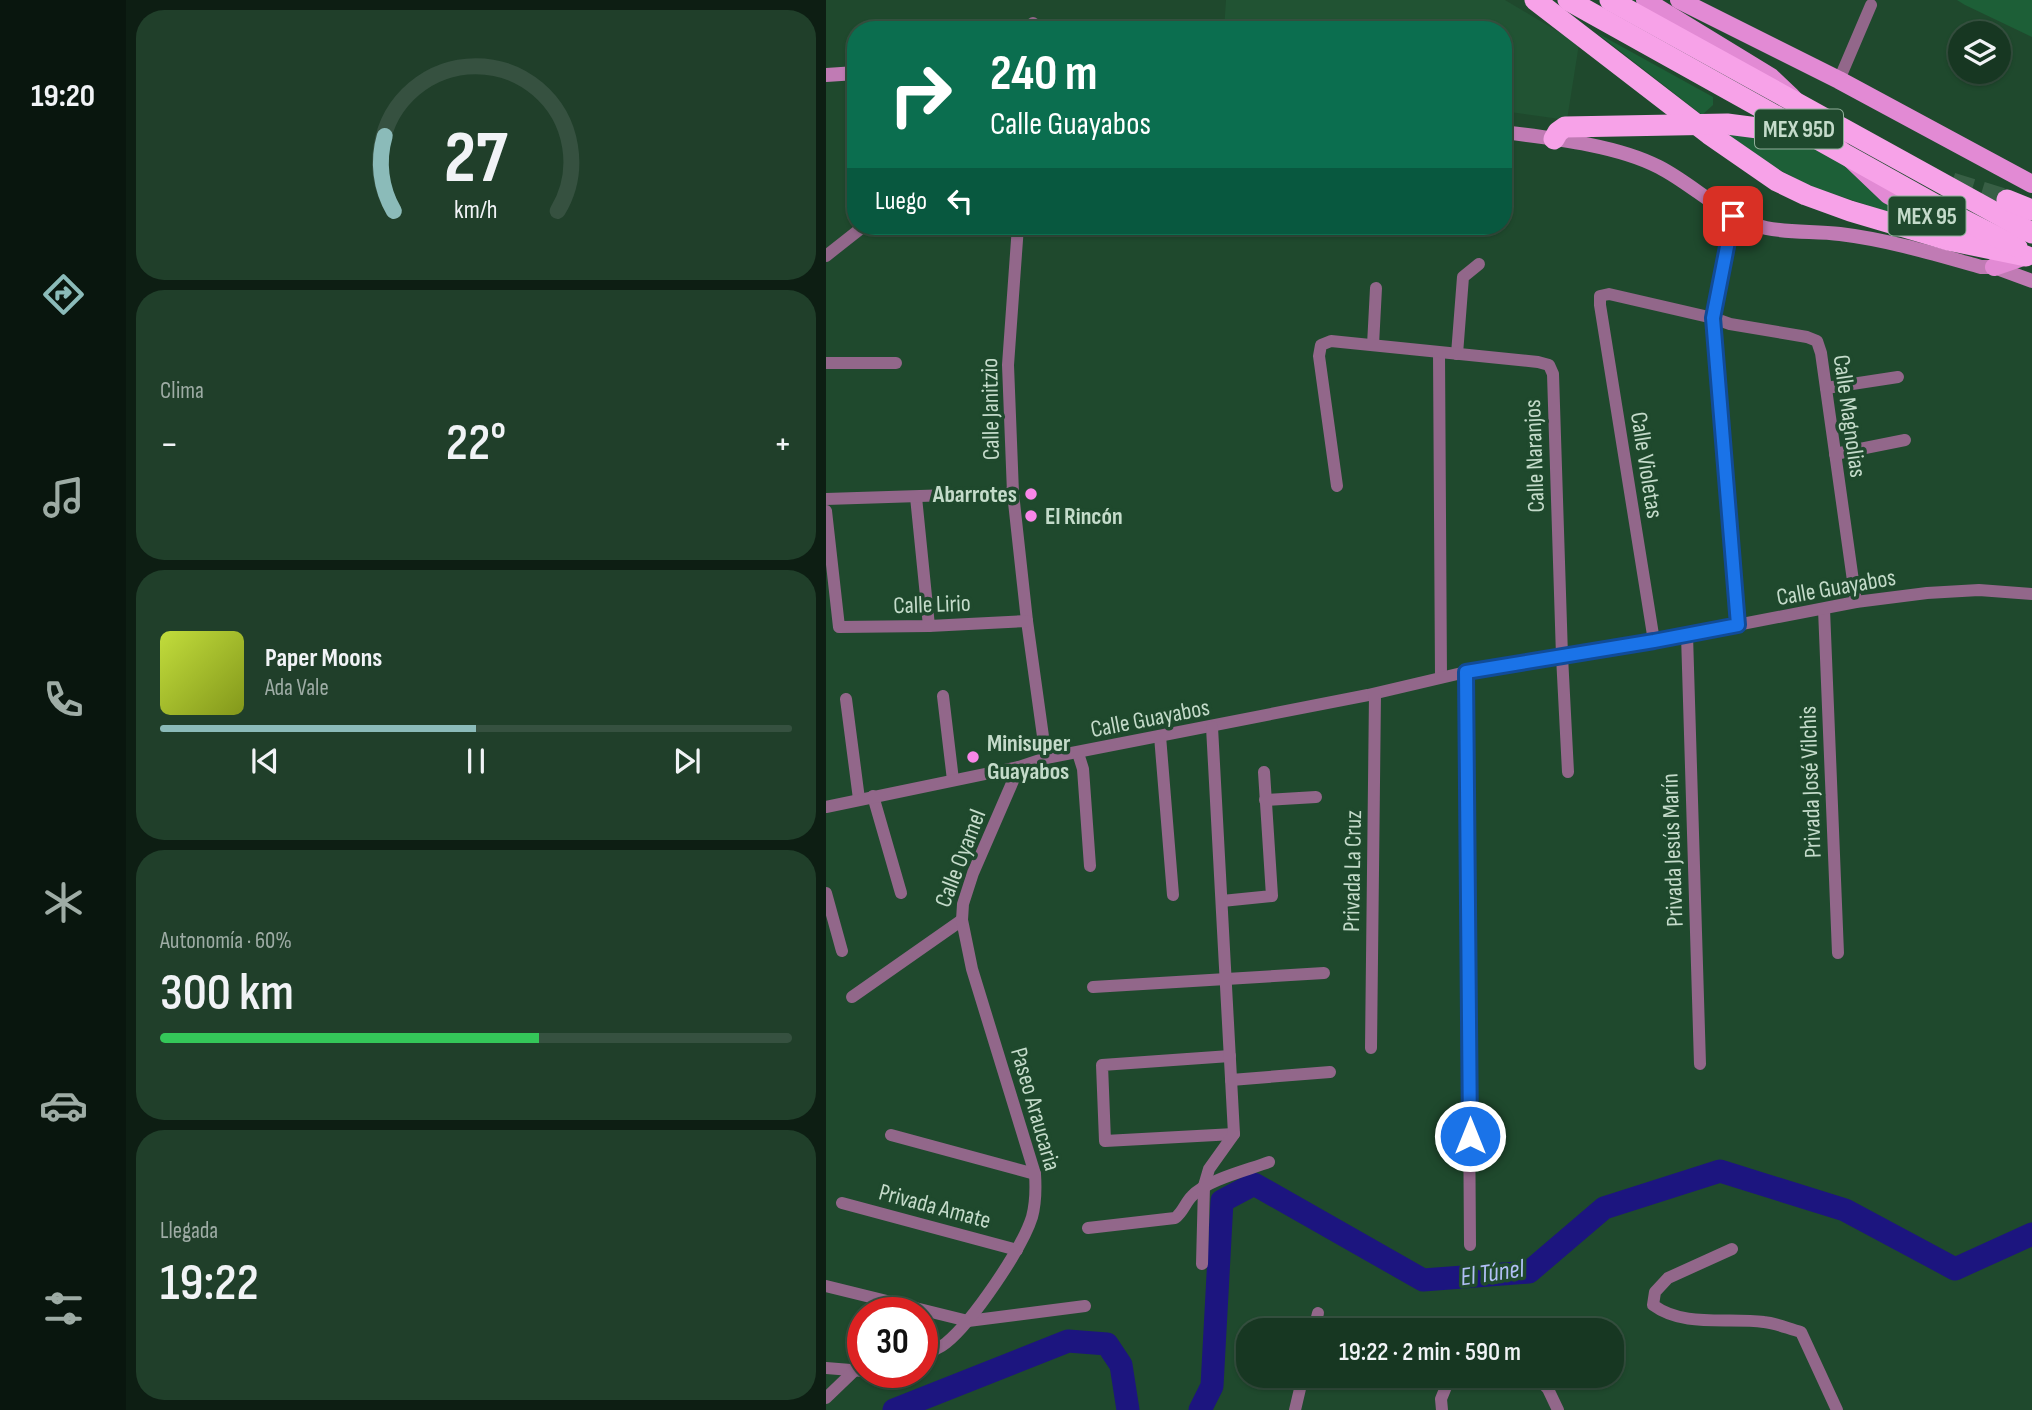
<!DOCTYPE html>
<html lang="es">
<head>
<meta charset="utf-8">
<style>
  :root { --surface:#173722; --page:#203f2a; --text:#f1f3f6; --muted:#9eaca5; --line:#365140; --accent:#8bbbb9 }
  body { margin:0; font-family:"Sofia Sans Condensed",sans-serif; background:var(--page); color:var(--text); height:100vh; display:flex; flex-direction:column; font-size:26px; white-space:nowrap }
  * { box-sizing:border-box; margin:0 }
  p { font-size:23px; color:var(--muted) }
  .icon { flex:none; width:38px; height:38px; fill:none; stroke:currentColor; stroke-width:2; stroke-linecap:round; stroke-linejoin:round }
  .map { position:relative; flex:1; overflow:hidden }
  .drawer { display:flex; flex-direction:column; gap:10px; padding:10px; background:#0d1e13; width:700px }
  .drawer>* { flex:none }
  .top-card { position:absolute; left:21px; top:21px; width:665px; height:214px; border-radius:28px; box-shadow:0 2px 5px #0004,0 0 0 2px var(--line); background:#0b6e4f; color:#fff; overflow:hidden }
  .controls { position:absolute; left:1122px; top:21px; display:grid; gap:14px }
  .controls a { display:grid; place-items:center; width:63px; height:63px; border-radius:50%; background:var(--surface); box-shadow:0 2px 5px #0004,0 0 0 2px var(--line); font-size:35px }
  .speed { position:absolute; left:21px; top:1297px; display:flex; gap:14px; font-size:35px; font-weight:700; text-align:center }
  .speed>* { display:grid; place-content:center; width:91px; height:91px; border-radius:50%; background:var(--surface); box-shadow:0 2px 5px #0004,0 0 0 2px var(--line); line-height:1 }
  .speed .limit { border:10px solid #d22; background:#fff; color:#111 }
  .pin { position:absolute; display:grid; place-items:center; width:60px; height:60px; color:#fff; margin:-30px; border-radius:14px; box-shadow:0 4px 10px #0006 }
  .me { position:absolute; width:77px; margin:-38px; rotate:0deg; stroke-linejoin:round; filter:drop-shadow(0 0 5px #0008) }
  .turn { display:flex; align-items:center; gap:24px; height:147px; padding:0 28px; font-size:32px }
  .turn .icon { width:91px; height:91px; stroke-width:2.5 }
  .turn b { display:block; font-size:49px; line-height:60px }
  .then { display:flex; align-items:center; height:66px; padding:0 28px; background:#0003; gap:14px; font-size:26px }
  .big { font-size:52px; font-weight:600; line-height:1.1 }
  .drawer .tile { flex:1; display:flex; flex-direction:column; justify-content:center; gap:10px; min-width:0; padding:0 24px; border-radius:28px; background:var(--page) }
  .drawer .dial { align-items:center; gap:0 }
  .dial svg { height:182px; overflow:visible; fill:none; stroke:var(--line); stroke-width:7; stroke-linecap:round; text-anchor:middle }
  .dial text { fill:var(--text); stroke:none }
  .song { display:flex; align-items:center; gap:21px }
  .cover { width:84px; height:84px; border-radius:10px; background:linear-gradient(135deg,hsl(70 70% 55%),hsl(70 70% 35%)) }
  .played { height:7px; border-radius:4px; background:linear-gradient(90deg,var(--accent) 50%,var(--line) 50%) }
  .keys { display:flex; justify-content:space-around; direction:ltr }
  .heat { display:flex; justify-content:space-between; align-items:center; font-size:38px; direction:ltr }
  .charge { height:10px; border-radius:5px; background:linear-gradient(90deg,#34c759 60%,var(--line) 0) }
  .trip { position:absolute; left:410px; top:1318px; width:388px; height:70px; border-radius:28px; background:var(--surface); box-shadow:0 2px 5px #0004,0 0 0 2px var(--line); font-weight:600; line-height:70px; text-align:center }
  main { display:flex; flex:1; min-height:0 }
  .tab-bar { display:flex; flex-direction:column; width:126px; justify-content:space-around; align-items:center; background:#09160e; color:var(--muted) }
  .tab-bar .icon { width:49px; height:49px }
  .tab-bar .active { color:var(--accent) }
  .tab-bar b { font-size:32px; color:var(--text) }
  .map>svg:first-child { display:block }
  .built { fill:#215333 }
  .green { fill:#1d5f37 }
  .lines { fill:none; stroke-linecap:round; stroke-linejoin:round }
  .river { stroke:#1c157f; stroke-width:23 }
  .highway-tunnel { stroke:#385f45; stroke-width:21; stroke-dasharray:21 10; stroke-linecap:butt }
  .street { stroke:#92678a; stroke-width:12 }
  .secondary { stroke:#c07bb4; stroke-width:14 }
  .primary { stroke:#e28ad4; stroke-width:18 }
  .highway { stroke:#f7a2e8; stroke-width:21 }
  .route-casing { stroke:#114b97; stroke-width:18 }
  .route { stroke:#1a73e8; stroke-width:12 }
  .poi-dot { fill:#f987e8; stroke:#1f492d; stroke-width:2.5 }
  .labels { text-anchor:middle; stroke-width:7; stroke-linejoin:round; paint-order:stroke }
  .shield { fill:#1f492d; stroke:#92af9b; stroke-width:2 }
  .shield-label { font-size:23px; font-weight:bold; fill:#c4dbca }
  .street-label { font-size:24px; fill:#c4dbca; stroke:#1f492d }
  .poi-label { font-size:24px; font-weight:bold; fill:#c4dbca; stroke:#1f492d; text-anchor:start }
  .water-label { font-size:26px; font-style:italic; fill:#b1bff5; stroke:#1f492d }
</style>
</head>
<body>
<main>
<nav class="tab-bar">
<b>19:20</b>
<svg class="icon active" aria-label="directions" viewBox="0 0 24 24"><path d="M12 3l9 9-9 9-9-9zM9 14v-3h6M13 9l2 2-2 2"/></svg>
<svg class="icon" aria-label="music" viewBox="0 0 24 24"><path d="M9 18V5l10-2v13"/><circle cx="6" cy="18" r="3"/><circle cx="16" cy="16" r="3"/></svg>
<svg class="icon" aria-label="phone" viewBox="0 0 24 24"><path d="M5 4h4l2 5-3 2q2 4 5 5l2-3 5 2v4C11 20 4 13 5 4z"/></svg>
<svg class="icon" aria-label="climate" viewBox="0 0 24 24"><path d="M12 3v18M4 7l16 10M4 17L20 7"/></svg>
<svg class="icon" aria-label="car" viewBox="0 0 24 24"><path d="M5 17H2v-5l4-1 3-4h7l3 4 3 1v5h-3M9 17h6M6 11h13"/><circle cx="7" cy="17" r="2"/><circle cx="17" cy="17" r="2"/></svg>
<svg class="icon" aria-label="filters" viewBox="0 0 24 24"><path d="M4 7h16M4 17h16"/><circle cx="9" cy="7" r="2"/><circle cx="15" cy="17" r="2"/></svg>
</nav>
<section class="drawer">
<div class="tile dial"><svg viewBox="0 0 100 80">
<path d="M14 69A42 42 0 1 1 86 69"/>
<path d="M14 69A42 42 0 0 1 10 36" stroke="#8bbbb9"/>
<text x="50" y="56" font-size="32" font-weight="700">27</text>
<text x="50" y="72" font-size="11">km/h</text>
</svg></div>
<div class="tile"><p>Clima</p>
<div class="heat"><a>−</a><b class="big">22°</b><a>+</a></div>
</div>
<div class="tile">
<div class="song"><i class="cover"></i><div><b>Paper Moons</b><p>Ada Vale</p></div></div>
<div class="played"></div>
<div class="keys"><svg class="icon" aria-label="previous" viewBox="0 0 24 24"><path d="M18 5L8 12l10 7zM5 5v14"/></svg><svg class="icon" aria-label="pause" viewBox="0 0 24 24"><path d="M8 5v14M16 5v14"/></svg><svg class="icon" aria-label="next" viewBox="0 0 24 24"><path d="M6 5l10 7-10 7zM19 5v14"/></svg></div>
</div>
<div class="tile"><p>Autonomía · 60%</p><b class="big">300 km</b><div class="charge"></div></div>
<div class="tile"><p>Llegada</p><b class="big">19:22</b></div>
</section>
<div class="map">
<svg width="1206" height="1410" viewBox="0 0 1206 1410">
  <rect width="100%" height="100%" fill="#1f492d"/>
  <polygon class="built" points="400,0 679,0 753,44 741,120 677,111 677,30 398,30"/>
  <g class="green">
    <polygon points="1131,0 1206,0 1206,37 1139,5"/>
    <polygon points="771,33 887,97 887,105 876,115"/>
    <polygon points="915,133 997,145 1106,227 984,186 941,163 897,134"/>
  </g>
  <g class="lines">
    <g class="river">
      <polyline points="68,1410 242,1341 281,1344 295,1365 302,1410"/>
      <polyline points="374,1410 386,1386 396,1201 428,1184 597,1280 703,1272 778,1208 894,1171 1019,1210 1129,1269 1206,1234"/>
    </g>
    <polyline class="highway-tunnel" points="1126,183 1181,200"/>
    <g class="street">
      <polyline points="207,30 207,23"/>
      <polyline points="1013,80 1045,5"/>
      <polyline points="907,217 887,318 912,625"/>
      <polyline points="192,226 182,365 187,493 201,621 220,758"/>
      <polyline points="0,256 38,226"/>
      <polyline points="547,345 550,288"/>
      <polyline points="613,353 615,677"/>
      <polyline points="631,354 637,277 653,264"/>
      <polyline points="0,363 70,363"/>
      <polyline points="1000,388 1072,377"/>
      <polyline points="1009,454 1079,440"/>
      <polyline points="511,486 493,356 495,345 505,341 712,362 723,365 727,374 736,656 742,772"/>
      <polyline points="90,497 103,626"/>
      <polyline points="0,499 187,493"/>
      <polyline points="0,511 13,627 103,626 201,621"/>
      <polyline points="998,609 1012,953"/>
      <polyline points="861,635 874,1064"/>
      <polyline points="828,641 774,305 774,296 783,294 887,318 904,324 981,337 991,341 995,353 1030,602"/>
      <polyline points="640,672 644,1245"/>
      <polyline points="117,696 127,780"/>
      <polyline points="20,699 33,799"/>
      <polyline points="334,736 347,895"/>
      <polyline points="252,753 257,769 264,866"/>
      <polyline points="47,796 75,893"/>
      <polyline points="439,800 490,797"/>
      <polyline points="0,807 193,767 220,758 542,695 640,672 828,641 1030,602 1101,593 1153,590 1206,594"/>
      <polyline points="0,893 16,951"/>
      <polyline points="396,901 446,896 438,772"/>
      <polyline points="267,987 498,973"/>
      <polyline points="26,997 136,920"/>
      <polyline points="545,1048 549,694"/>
      <polyline points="404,1056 276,1065 279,1141 408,1134"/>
      <polyline points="405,1080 504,1072"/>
      <polyline points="65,1135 209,1174"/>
      <polyline points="16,1203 191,1250"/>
      <path d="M262,1228L349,1218C357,1212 359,1203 366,1196C380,1180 422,1170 443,1162"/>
      <path d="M906,1249L842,1278L829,1292L827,1305C858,1328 902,1317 938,1322C950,1323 963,1329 975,1332L1011,1410"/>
      <polyline points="376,1264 378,1186 383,1169 408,1134 386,727"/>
      <polyline points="0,1286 142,1321 259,1306"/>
      <polyline points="488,1330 492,1313"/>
      <path d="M96,1355C104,1352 114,1348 120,1343C146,1322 196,1249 206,1217C210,1202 210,1189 209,1174L146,969L136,920L137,904L147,873L193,767"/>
      <polyline points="0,1368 37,1371"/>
      <polyline points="710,1376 722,1389 732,1410"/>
      <polyline points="0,1398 27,1372"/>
      <polyline points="469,1410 477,1376"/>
      <polyline points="616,1410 615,1399 622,1382 642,1376"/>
    </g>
    <g class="secondary">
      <polyline points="0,75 30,73"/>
      <path d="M677,132C725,138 791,145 833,167C870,186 899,219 940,228C964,233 990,231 1014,234C1063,240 1109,254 1155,267H1168L1206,281"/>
    </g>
    <g class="primary">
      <polyline points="819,0 945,77 964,95 1018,153 1062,195 1104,217 1149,235"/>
      <polyline points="853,0 1013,80 1206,184"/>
      <polyline points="1168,267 1200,256"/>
    </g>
    <g class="highway">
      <polyline points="709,0 883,134 951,181 980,195 1024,211 1122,240 1200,256"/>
      <polyline points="742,0 1124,213 1191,247"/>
      <polyline points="784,0 1206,233"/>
      <polyline points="728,139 732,132 739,127 901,124 971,133"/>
      <polyline points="1181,200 1206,210"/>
    </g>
  </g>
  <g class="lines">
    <g class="route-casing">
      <polyline id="route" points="644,1136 640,672 828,641 912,625 887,318 907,216"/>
    </g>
    <use href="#route" class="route"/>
  </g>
  <g class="poi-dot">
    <circle cx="205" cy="494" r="7"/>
    <circle cx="205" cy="516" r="7"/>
    <circle cx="147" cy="757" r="7"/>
  </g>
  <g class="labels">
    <g class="shield">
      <rect x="929" y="109.5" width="88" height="39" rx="5"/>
      <rect x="1062.5" y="196.5" width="77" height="39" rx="5"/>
    </g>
    <g class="shield-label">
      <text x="973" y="137">MEX 95D</text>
      <text x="1101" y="224">MEX 95</text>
    </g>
    <g class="street-label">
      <text transform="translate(164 409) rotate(-91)" y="8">Calle Janitzio</text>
      <text transform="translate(1024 416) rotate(82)" y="8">Calle Magnolias</text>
      <text transform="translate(708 456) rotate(-92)" y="8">Calle Naranjos</text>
      <text transform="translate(821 465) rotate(81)" y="8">Calle Violetas</text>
      <text transform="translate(1010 587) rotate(-10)" y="8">Calle Guayabos</text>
      <text transform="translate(106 604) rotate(-2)" y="8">Calle Lirio</text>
      <text transform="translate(324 718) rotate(-11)" y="8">Calle Guayabos</text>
      <text transform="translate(984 782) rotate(-92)" y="8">Privada José Vilchis</text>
      <text transform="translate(846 850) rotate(-92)" y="8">Privada Jesús Marín</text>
      <text transform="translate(134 858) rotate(-69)" y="8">Calle Oyamel</text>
      <text transform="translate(526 871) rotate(-89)" y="8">Privada La Cruz</text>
      <text transform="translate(210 1109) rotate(74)" y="8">Paseo Araucaria</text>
      <text transform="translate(109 1206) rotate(15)" y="8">Privada Amate</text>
    </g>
    <g class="poi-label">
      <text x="191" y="502" text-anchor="end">Abarrotes</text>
      <text x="219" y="524">El Rincón</text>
      <text x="161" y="751">Minisuper<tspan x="161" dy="28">Guayabos</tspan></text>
    </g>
    <g class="water-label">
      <text transform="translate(666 1272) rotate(-8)" y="9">El Túnel</text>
    </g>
  </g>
</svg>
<div class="controls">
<a><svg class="icon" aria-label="layers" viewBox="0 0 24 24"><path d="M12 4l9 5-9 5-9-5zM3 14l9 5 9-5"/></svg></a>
</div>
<div class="speed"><div class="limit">30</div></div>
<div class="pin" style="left:907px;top:216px;background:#d93025"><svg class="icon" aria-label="arrive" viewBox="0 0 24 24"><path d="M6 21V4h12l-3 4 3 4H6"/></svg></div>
<svg class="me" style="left:644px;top:1136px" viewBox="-20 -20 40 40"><circle r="17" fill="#1a73e8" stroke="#fff" stroke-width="3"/><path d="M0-11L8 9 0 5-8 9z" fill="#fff"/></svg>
<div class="trip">19:22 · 2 min · 590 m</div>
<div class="top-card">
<div class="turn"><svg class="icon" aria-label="right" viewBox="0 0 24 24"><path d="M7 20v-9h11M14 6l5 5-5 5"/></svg><div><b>240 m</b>Calle Guayabos</div></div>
<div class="then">Luego<svg class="icon" aria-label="left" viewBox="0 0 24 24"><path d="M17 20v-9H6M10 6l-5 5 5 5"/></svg></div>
</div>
</div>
</main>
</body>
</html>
